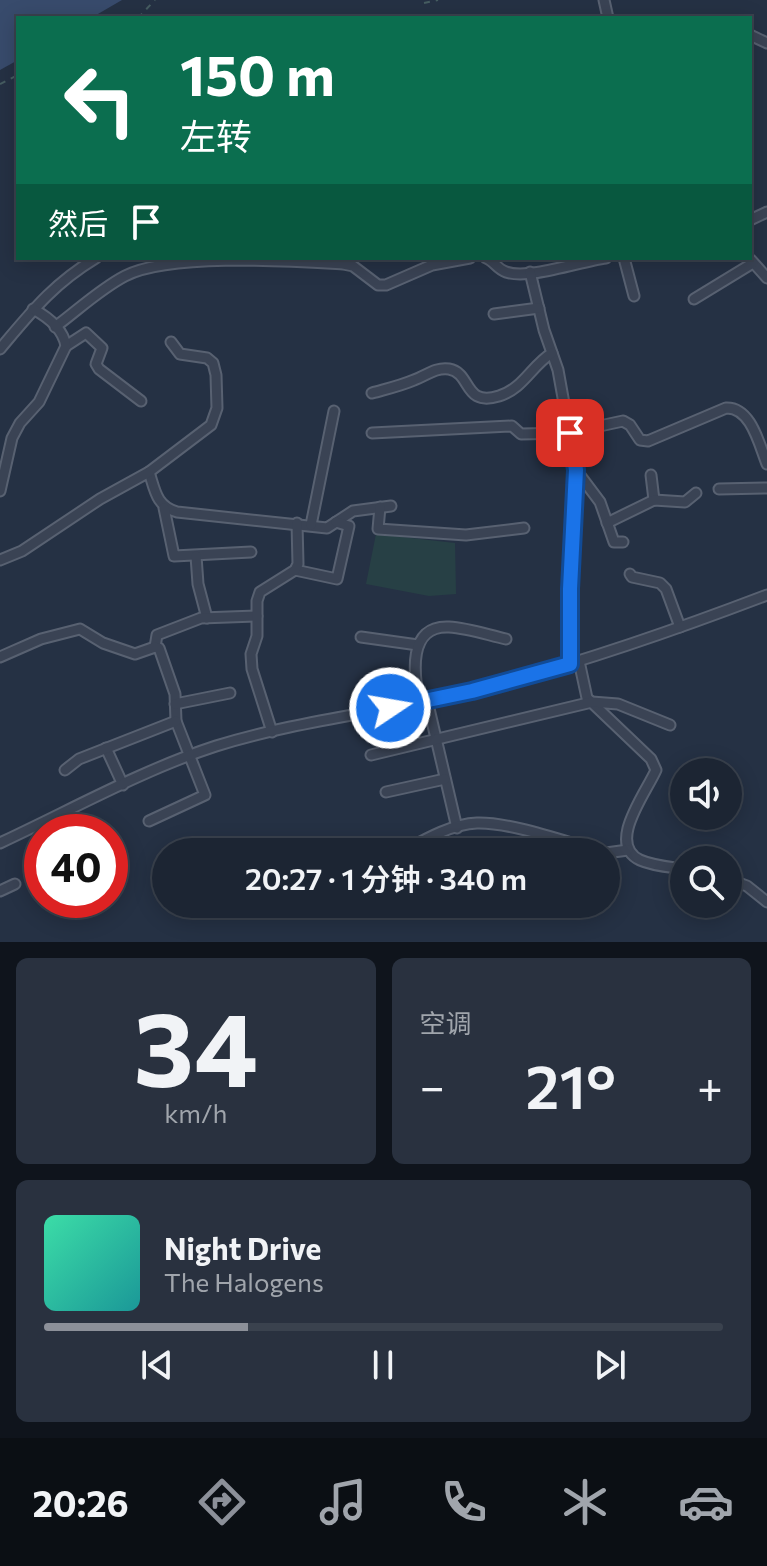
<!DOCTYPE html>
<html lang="zh">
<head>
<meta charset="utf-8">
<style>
  :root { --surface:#1c2533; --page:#29313f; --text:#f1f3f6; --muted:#a0a5ac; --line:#3a424e; --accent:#8c9099 }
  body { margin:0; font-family:Commissioner,"Noto Sans SC",sans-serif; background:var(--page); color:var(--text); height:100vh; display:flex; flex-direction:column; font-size:30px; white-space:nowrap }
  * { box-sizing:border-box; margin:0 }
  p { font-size:26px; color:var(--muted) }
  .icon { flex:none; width:44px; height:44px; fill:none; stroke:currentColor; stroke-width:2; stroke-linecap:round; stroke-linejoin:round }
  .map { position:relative; height:942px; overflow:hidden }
  .side { display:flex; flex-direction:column; gap:16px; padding:16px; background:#0f141c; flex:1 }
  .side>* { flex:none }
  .top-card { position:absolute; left:16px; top:16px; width:736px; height:244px; border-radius:0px; box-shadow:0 4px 20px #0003,0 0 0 2px var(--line); background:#0b6e4f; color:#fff; overflow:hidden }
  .buttons { position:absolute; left:670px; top:758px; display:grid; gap:16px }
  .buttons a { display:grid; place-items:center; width:72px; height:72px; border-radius:50%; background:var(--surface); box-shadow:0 4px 20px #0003,0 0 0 2px var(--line); font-size:40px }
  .speed { position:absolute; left:24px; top:814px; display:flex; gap:16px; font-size:40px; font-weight:700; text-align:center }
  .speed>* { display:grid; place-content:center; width:104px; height:104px; border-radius:50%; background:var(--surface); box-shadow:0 4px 20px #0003,0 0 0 2px var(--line); line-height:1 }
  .speed .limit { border:12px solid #d22; background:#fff; color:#111 }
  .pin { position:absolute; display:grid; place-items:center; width:68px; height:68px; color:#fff; margin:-34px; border-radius:16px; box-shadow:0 4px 12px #0006 }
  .me { position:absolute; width:88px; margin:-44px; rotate:78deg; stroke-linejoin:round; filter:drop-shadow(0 0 6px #0008) }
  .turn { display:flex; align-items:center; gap:28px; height:168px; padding:0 32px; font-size:36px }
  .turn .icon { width:104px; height:104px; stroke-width:2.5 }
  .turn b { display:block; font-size:56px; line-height:68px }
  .then { display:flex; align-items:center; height:76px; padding:0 32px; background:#0003; gap:16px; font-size:30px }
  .big { font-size:60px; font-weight:600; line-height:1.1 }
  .side .widget { flex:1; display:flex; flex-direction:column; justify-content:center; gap:12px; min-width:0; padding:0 28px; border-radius:12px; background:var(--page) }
  .side .dial { align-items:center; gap:0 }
  .dial b { font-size:104px; line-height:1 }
  .song { display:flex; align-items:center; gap:24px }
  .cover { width:96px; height:96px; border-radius:12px; background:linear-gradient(135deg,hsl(160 70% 55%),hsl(180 70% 35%)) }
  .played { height:8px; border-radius:4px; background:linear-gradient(90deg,var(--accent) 30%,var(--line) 30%) }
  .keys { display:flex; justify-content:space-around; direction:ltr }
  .heat { display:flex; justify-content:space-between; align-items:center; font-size:44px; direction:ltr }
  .side .tiles { flex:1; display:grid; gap:16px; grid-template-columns:1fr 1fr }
  .widget:last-child { grid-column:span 2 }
  .trip { position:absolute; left:152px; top:838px; width:468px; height:80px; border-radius:40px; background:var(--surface); box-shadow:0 4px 20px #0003,0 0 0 2px var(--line); font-weight:600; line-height:80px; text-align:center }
  .tabs { display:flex; height:128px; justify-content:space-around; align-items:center; background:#0b0f14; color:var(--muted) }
  .tabs .icon { width:56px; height:56px }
  .tabs .current { color:var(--accent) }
  .tabs b { font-size:36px; color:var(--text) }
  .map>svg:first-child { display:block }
  .green { fill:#274045 }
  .water { fill:#384b6c }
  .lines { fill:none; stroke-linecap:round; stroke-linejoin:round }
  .minor-casing { stroke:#586171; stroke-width:13 }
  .path { stroke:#465d61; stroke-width:2; stroke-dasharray:6 6; stroke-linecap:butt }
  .minor { stroke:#3a4354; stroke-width:9 }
  .route-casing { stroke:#114b97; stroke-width:20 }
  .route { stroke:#1a73e8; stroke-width:14 }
</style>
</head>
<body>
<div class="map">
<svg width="767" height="942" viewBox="0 0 767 942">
  <rect width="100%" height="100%" fill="#253144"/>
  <polygon class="green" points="376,534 455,543 456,594 429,596 366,584"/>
  <polygon class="water" points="0,0 122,0 91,18 18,18 18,60 0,70"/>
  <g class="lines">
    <g class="minor-casing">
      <g id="minor">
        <polyline points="604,0 608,18"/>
        <polyline points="750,35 767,43"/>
        <polyline points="750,220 767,212"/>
        <path d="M486,258C494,261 497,269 506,272C529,280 581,261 606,258"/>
        <polyline points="624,258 634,296"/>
        <polyline points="751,260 767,278"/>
        <polyline points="530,272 544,330 558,370 576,470 570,589 570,664"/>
        <polyline points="694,299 753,263"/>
        <polyline points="494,314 539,308"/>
        <path d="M55,327C78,310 100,289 125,276C170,253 290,261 343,264L353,266L378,285H386L432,265L470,258"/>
        <polyline points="66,346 86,333 102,348 96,364 99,369 141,401"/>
        <path d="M0,349C32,311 53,284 96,258"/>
        <path d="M372,393C386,389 400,386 414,380C426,376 435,367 449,369C472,373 463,407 499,396C523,389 532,365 552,353"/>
        <path d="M372,433L512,426L521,434L567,433L623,421L630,425L640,440L648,441L726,408C751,407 759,444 767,464"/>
        <polyline points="576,470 600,502 614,542 623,542"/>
        <path d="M149,472C155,490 156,506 177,512L327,528L353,511L391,506"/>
        <polyline points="651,475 654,500"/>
        <polyline points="719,489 767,488"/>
        <path d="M0,491L12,438L20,423L39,402L66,346C63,329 48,317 33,309"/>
        <polyline points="380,507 378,529 466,535 524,528"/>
        <polyline points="164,508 174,556 251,552"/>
        <polyline points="607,523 654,500 685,502 696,493"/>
        <polyline points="311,525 334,411"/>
        <polyline points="196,556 198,584 207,618"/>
        <polyline points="0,560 22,551 100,499 149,472 211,425 217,408 216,375 213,363 207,358 180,354 171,342"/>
        <polyline points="295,570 337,579 349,526 336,522"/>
        <polyline points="630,574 632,577 660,583 666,589 680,627"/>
        <polyline points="361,637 418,645"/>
        <polyline points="155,647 157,635 201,618 257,616"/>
        <polyline points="0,657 41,639 80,629 103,643 135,654 155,647 159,648 175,694 176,721 205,795 149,821"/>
        <path d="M579,661L587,698L651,759L656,770C646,793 606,844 640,860C653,866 670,867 684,869"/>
        <polyline points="427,700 457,828"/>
        <path d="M419,702C414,675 407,625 449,627C468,628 488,635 506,639"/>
        <polyline points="175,704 230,693"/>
        <polyline points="272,732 252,669 251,654 257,636 257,601 260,592 295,570 298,564 297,523"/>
        <polyline points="106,748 123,785"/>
        <polyline points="371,755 592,702 618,704 670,725"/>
        <polyline points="65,770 79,759 176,721"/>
        <polyline points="386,792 445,779"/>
        <path d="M0,843C71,810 142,770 216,746C299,720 388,712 472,691C573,666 670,632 767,595"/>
        <path d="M402,852C424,840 451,824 477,823C512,822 568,843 603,852"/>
        <polyline points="606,853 628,850"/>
        <polyline points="728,879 747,886 767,902"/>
        <polyline points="0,891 15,884"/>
      </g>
    </g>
    <g class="path">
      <polyline points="424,3 438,0"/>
      <polyline points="138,18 155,0"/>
      <polyline points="0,84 18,75"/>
    </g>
    <use href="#minor" class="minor"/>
  </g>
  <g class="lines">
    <g class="route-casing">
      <polyline id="route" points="390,708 472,691 570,664 570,589 576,470 570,433"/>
    </g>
    <use href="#route" class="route"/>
  </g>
</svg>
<div class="buttons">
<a><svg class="icon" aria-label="sound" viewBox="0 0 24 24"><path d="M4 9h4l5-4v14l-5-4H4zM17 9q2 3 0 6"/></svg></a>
<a><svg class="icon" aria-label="search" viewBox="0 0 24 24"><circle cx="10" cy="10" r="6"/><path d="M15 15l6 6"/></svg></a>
</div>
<div class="speed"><div class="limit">40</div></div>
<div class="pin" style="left:570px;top:433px;background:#d93025"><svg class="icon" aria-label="arrive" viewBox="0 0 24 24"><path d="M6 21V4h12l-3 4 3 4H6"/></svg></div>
<svg class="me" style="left:390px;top:708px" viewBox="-20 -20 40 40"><circle r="17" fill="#1a73e8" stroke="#fff" stroke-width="3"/><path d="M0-11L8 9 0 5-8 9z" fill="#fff"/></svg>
<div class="trip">20:27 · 1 分钟 · 340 m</div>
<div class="top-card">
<div class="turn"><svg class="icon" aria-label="left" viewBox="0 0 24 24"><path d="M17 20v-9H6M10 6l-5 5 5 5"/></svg><div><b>150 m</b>左转</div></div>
<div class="then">然后<svg class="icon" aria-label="arrive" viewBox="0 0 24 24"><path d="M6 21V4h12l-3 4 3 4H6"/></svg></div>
</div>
</div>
<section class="side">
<div class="tiles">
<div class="widget dial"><b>34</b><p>km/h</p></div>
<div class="widget"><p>空调</p>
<div class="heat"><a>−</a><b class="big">21°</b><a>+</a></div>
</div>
<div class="widget">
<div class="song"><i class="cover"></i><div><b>Night Drive</b><p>The Halogens</p></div></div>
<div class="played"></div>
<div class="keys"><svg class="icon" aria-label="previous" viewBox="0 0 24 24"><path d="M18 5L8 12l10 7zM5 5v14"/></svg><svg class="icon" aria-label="pause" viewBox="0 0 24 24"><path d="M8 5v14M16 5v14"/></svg><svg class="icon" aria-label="next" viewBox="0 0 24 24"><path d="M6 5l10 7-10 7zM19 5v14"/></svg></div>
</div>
</div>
</section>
<nav class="tabs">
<b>20:26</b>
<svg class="icon current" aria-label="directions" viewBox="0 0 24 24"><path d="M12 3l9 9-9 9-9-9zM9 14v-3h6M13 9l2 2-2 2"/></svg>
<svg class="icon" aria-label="music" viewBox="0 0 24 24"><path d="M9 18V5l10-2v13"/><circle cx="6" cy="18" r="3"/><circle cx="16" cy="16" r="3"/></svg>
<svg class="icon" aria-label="phone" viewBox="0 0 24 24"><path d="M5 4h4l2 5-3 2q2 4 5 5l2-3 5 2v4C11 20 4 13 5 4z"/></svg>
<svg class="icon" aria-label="climate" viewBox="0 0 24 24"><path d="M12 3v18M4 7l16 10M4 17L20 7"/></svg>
<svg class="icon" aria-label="car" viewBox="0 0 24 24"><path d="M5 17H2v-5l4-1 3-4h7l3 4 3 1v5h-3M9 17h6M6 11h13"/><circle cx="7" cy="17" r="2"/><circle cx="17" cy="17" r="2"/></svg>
</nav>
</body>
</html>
